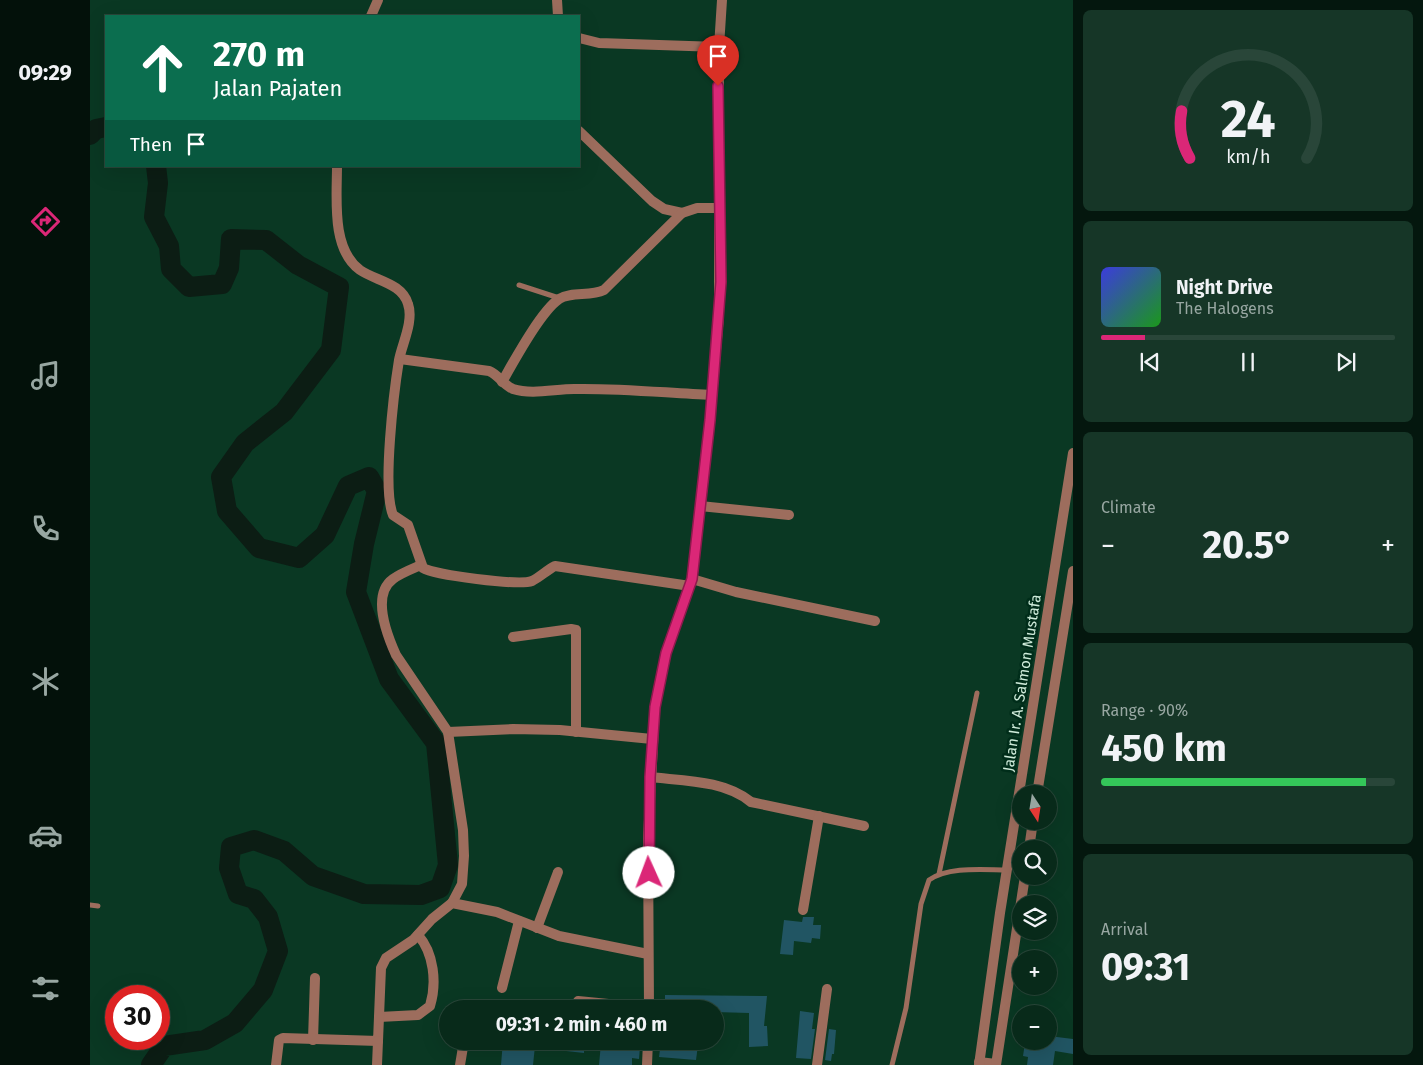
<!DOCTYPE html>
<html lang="en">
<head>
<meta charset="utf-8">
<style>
  :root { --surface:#082a1a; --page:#163627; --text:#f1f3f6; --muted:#98a7a2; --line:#294639; --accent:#db2777 }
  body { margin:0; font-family:"Fira Sans",sans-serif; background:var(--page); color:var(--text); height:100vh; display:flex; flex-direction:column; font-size:19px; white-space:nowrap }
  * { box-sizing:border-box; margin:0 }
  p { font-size:16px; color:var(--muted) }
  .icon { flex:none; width:28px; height:28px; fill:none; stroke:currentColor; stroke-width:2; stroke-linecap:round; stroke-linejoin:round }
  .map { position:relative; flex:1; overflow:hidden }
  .drawer { display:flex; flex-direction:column; gap:10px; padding:10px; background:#04170e; width:350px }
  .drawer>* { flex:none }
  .guide { position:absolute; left:15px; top:15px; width:475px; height:152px; border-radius:0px; box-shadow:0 5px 20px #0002,0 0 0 1px var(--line); background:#0b6e4f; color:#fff; overflow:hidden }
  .needle { width:32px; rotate:168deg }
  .tools { position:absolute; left:922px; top:785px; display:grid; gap:10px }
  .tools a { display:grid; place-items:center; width:45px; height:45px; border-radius:50%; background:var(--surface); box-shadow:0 5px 20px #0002,0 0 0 1px var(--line); font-size:25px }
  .speed { position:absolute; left:15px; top:985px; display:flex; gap:10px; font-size:25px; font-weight:700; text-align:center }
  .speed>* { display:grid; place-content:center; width:65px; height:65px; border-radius:50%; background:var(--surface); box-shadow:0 5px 20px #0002,0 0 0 1px var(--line); line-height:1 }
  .speed .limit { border:8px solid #d22; background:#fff; color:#111 }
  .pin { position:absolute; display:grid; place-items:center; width:42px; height:42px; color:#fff; margin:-51px -21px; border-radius:50% 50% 50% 0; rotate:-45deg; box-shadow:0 0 5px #0007 }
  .pin .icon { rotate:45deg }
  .me { position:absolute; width:55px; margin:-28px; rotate:358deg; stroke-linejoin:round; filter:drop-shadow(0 0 4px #0008) }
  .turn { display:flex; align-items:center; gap:18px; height:105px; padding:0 25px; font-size:22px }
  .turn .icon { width:65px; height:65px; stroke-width:2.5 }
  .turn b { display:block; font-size:35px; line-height:42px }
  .then { display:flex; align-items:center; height:48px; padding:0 25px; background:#0003; gap:10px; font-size:19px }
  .big { font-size:38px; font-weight:700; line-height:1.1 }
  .drawer .widget { flex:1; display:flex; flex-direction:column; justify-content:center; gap:8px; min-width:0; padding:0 18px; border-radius:8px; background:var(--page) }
  .drawer .dial { align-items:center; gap:0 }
  .dial svg { height:130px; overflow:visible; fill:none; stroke:var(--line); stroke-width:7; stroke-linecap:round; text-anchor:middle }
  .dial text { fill:var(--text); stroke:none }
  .song { display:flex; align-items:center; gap:15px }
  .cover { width:60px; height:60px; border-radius:8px; background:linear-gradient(135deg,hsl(240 70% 55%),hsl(120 70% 35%)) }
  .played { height:5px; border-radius:2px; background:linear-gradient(90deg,var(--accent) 15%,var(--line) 15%) }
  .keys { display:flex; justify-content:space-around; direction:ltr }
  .heat { display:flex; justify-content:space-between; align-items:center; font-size:28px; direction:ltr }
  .charge { height:8px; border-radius:4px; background:linear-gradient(90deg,#34c759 90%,var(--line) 0) }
  .trip { position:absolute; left:349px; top:1000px; width:285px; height:50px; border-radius:25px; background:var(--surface); box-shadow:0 5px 20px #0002,0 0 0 1px var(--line); font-weight:700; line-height:50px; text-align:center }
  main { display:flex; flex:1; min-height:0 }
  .menu { display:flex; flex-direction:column; width:90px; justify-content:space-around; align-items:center; background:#03110a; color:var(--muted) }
  .menu .icon { width:35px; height:35px }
  .menu .active { color:var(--accent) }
  .menu b { font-size:22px; color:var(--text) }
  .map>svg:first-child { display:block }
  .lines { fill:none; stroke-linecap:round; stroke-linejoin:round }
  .river { stroke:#0c1d14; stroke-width:20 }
  .building { fill:#215563 }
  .service { stroke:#9d6d5d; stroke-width:5 }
  .minor { stroke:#9d6d5d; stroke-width:10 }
  .tertiary { stroke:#9d6d5d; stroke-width:10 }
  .route-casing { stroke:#8e194d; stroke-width:12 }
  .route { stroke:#db2777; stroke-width:9 }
  .labels { text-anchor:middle; stroke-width:5; stroke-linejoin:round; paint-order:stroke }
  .street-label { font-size:15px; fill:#ceebda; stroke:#002d1a }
</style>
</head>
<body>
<main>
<nav class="menu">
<b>09:29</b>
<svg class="icon active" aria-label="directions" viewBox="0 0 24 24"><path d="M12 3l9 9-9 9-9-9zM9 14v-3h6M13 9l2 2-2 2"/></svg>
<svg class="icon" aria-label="music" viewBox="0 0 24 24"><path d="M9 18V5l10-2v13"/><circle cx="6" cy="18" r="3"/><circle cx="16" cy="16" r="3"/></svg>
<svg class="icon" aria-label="phone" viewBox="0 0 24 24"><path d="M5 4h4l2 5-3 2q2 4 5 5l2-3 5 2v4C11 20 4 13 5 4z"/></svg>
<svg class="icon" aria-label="climate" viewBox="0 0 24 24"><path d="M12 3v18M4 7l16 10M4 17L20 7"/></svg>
<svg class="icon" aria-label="car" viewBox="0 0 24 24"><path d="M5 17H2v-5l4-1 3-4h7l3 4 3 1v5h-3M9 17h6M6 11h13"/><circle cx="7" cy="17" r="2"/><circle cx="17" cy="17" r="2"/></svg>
<svg class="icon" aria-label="filters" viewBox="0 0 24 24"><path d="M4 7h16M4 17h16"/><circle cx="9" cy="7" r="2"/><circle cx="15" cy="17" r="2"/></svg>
</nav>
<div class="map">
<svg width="983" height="1065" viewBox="0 0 983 1065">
  <rect width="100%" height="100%" fill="#0a3823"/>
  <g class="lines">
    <g class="river">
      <polyline points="0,135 6,129 16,127"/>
      <polyline points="61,1065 74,1046 115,1040 145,1023 173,990 188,951 178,917 164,899 148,894 139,868 141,847 164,840 194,851 223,876 274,894 331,895 350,888 358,865 346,743 299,679 266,592 274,544 287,491 279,477 258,486 235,535 209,558 169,548 137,511 131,477 155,443 194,412 241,350 249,287 208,265 176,240 141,239 139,268 132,284 99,287 81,269 79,246 64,217 68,183 66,166"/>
    </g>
  </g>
  <g class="building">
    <polygon points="713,917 724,917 723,925 731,925 730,939 722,938 721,943 704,941 703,955 690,954 694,920 712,922"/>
    <polygon points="575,995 677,996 674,1026 677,1026 678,1046 659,1047 659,1013 625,1012 625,1009 575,1008"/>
    <polygon points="710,1011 724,1013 722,1029 725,1029 721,1059 706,1058"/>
    <polygon points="739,1029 746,1030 744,1054 742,1054 741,1061 735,1060"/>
    <polygon points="959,1036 983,1039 983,1054 965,1051 963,1065 937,1065 938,1057 933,1056 935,1043 959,1041"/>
    <polygon points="413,1041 445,1046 443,1065 411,1065"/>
    <polygon points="468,1041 494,1041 494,1053 467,1050"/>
    <polygon points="571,1041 589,1041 608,1045 606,1060 569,1057"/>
    <polygon points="511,1043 550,1047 549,1059 542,1058 542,1065 509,1065"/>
  </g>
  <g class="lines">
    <g class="service">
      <polyline points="429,285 469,298"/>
      <polyline points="849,874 887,693"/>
      <polyline points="0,905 8,906"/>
      <path d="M802,1065L816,1008L831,904L839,880C859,866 894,870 918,870"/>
    </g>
    <g class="minor">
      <polyline points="467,0 468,16"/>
      <polyline points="281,16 288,0"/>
      <polyline points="489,38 509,43 629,47"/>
      <polyline points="489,131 562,201 574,209 592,213"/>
      <path d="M247,166C247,198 241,249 270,270C286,281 312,283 318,304C324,321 312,344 309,360C304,391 292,489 303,515L318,525L333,568C344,575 429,586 442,581C450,577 457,570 465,566L600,586"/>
      <path d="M310,359L399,371C409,375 413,385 423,389C442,395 465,389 484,389C530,388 576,393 622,395"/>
      <path d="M412,382C424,361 451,311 469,299C482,291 500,297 514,290L592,213L607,208H630"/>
      <polyline points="610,506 699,515"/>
      <path d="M331,565C322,569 311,573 303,579C281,595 297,635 306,655L358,732L373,830L374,856L372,884L362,903"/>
      <polyline points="602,579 646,592 785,621"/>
      <polyline points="423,637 481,629 486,630 486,732"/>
      <polyline points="358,732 423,729 470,730 562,739"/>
      <path d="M560,777C594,781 634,780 661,802L774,826"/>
      <polyline points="713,910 729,816"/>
      <polyline points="447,928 468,872"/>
      <polyline points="412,988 429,921"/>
      <polyline points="488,1001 559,1008"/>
      <polyline points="559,1009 558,839 565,707 576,653 602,579 620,420 629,316 629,47 632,0"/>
      <path d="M289,1017L328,1015L340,1006C347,983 344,953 328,935"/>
      <polyline points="223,1040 225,978"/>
      <polyline points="889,1062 906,1064"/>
      <polyline points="186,1065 189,1040 193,1038 288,1041 291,968 296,958 323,940 342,919 362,903 407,912 469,936 558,954"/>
      <polyline points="287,1065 288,1041"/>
      <polyline points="370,1065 374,1041"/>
      <polyline points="557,1065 558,1041"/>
      <polyline points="727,1065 737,989"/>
    </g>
    <g class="tertiary">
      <polyline points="947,794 983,571"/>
      <polyline points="939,849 943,821"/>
      <polyline points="889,1065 910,913 983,453"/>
      <polyline points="906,1065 935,876"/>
    </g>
  </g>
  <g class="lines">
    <g class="route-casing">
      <polyline id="route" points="559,873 560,777 565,707 576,653 602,579 620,420 631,282 628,86"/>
    </g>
    <use href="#route" class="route"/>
  </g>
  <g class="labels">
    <g class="street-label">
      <text transform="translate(932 683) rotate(-81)" y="5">Jalan Ir. A. Salmon Mustafa</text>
    </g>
  </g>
</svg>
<div class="tools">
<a><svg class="needle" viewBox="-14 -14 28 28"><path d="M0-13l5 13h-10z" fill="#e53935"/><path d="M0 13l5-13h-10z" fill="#98a7a2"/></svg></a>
<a><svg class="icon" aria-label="search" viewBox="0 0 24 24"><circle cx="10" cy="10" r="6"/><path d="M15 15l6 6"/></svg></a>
<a><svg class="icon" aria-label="layers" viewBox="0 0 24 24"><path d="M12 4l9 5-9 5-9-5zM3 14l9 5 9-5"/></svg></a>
<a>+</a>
<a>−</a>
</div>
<div class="speed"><div class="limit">30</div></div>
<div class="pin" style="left:628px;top:86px;background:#d93025"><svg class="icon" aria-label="arrive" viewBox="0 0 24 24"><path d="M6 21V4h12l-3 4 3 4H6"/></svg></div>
<svg class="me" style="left:559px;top:873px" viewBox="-20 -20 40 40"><circle r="19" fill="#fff"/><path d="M0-13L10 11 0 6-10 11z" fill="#db2777"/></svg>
<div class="trip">09:31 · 2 min · 460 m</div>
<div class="guide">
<div class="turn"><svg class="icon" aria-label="ahead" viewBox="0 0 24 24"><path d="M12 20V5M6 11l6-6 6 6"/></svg><div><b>270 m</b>Jalan Pajaten</div></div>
<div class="then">Then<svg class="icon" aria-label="arrive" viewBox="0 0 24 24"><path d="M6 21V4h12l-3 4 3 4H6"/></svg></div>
</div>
</div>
<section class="drawer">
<div class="widget dial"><svg viewBox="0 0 100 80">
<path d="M14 69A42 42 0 1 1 86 69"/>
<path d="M14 69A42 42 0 0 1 9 40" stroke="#db2777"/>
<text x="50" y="56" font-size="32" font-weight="700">24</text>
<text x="50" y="72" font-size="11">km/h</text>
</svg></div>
<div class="widget">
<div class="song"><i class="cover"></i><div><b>Night Drive</b><p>The Halogens</p></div></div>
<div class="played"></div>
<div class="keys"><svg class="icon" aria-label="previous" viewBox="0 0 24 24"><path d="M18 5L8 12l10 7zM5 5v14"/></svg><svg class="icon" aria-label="pause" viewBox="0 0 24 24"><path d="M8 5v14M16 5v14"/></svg><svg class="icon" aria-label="next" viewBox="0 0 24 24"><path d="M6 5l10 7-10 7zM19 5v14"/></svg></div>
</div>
<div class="widget"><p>Climate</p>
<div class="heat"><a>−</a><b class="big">20.5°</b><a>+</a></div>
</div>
<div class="widget"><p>Range · 90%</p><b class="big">450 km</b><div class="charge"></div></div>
<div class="widget"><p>Arrival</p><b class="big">09:31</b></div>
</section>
</main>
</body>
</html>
